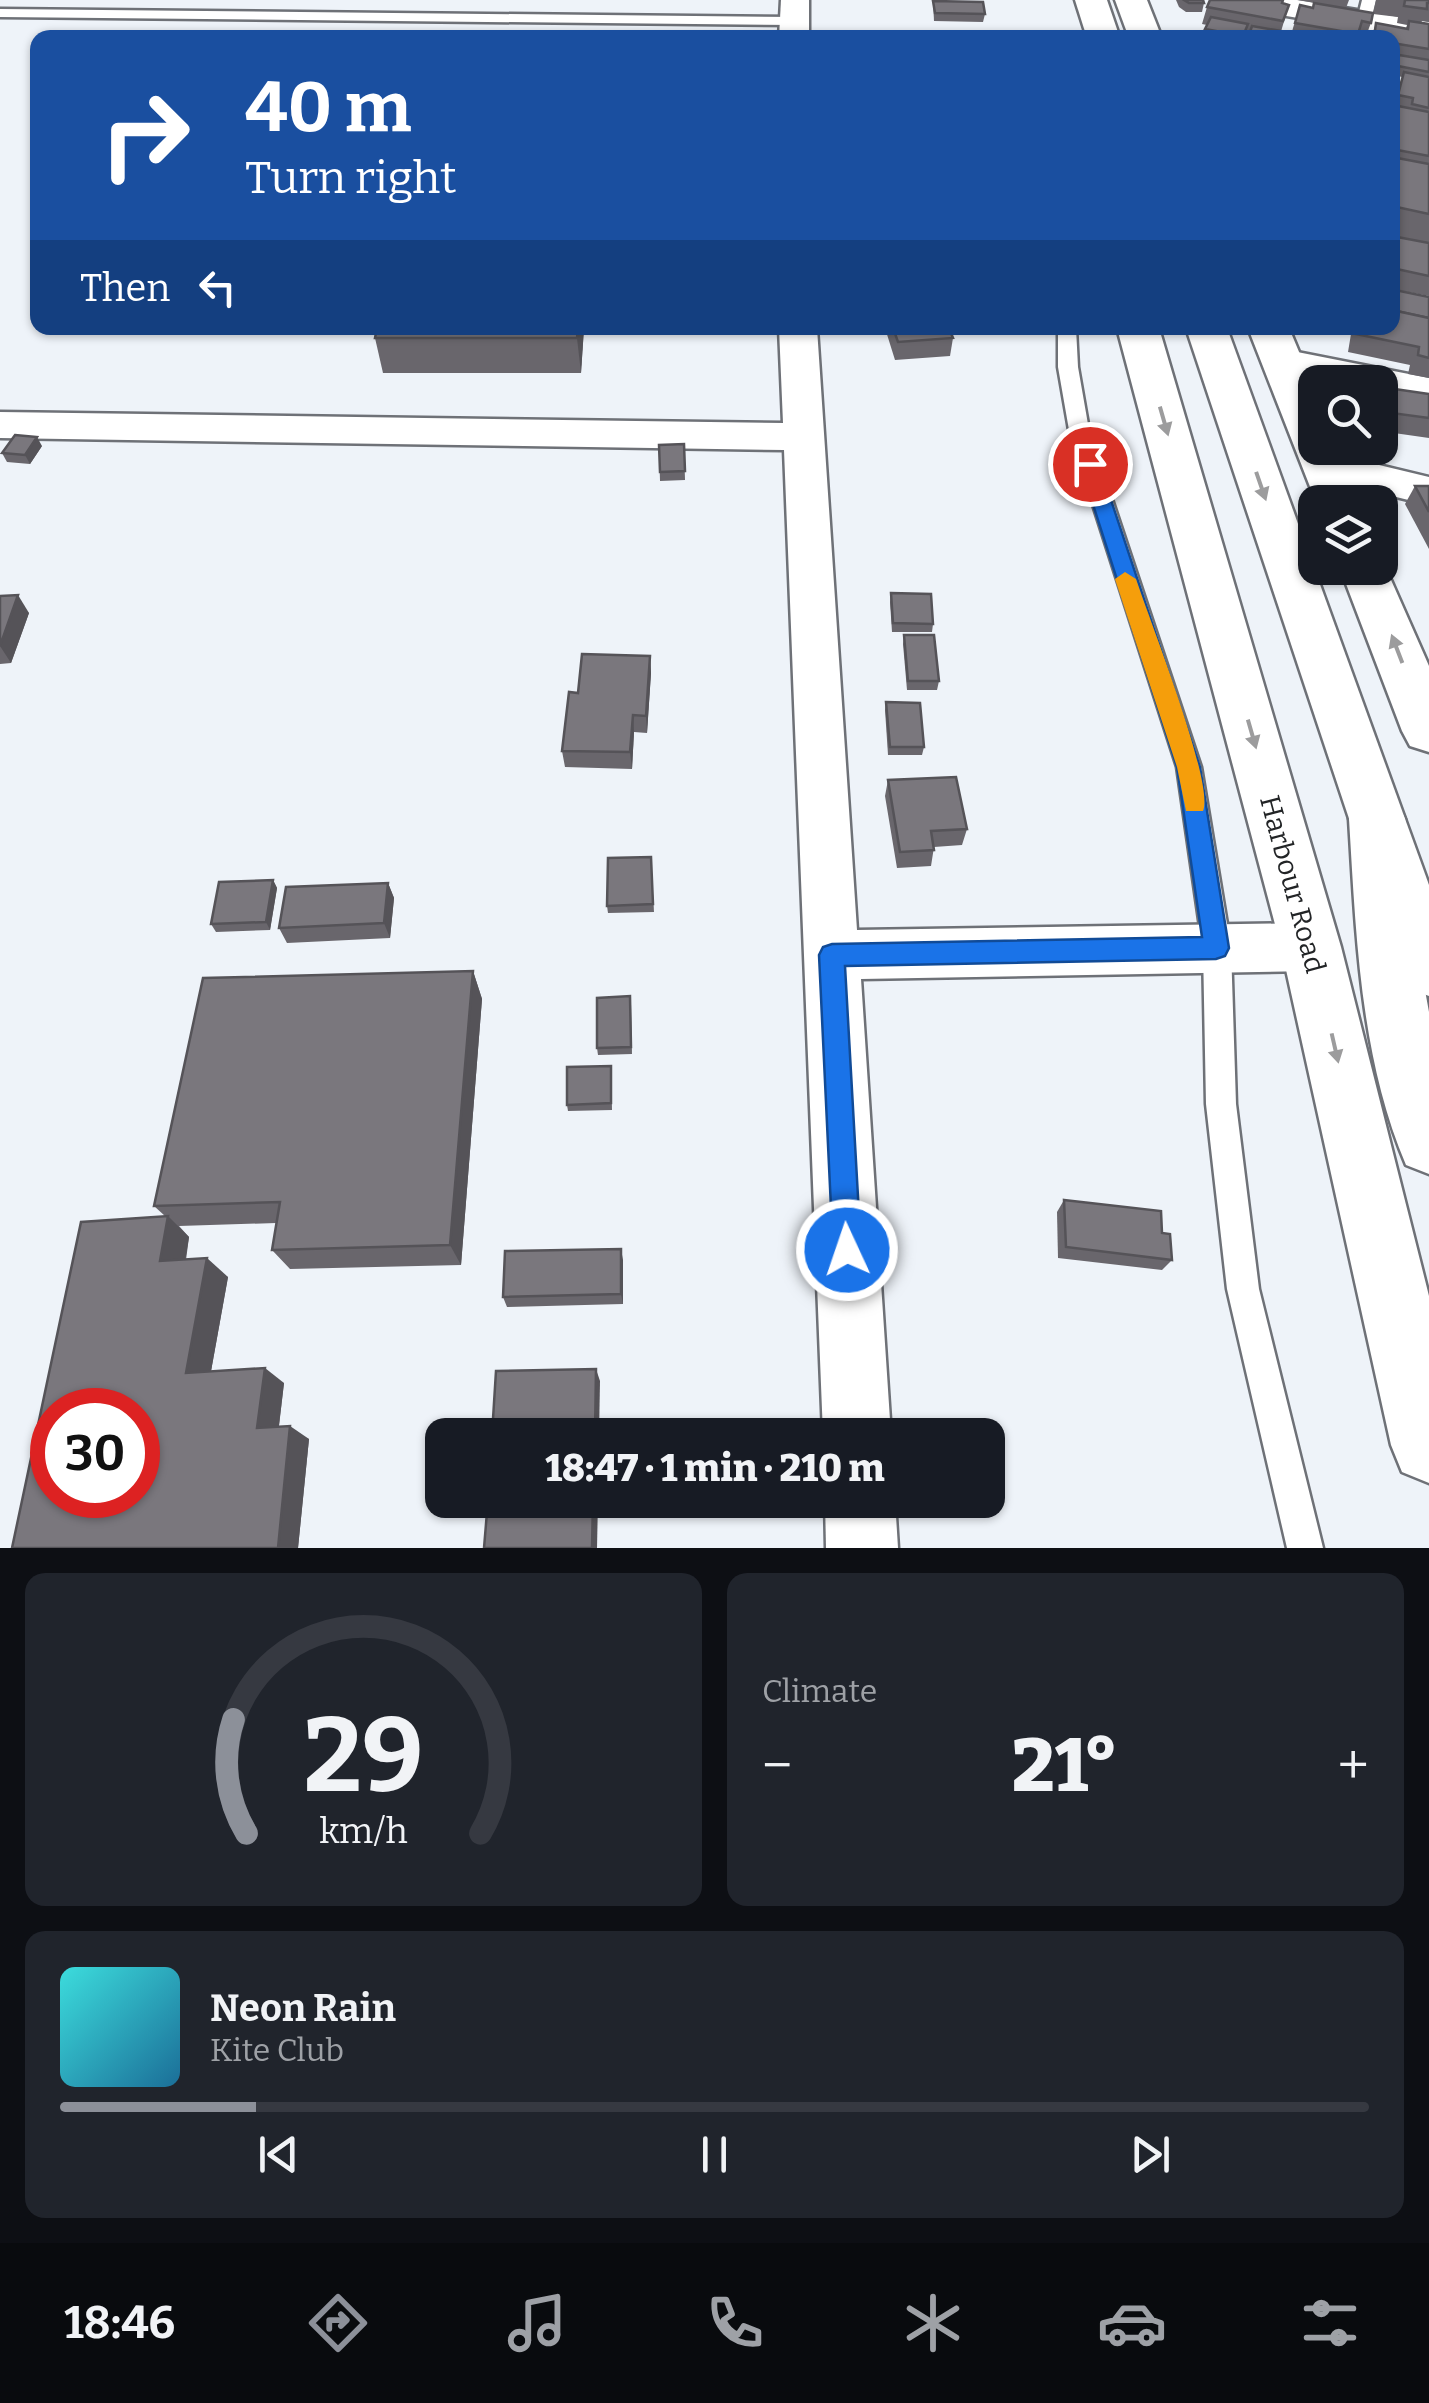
<!DOCTYPE html>
<html lang="en">
<head>
<meta charset="utf-8">
<style>
  :root { --surface:#171b24; --page:#20242c; --text:#f1f3f6; --muted:#9ea1a6; --line:#363941; --accent:#8c9099 }
  body { margin:0; font-family:Bitter,serif; background:var(--page); color:var(--text); height:100vh; display:flex; flex-direction:column; font-size:38px; white-space:nowrap }
  * { box-sizing:border-box; margin:0 }
  p { font-size:32px; color:var(--muted) }
  .icon { flex:none; width:55px; height:55px; fill:none; stroke:currentColor; stroke-width:2; stroke-linecap:round; stroke-linejoin:round }
  .map { position:relative; height:1548px; overflow:hidden }
  .drawer { display:flex; flex-direction:column; gap:25px; padding:25px; background:#0d0f14; flex:1 }
  .drawer>* { flex:none }
  .top-card { position:absolute; left:30px; top:30px; width:1370px; height:305px; border-radius:20px; box-shadow:0 2px 8px #0004; background:#1a4fa0; color:#fff; overflow:hidden }
  .controls { position:absolute; left:1298px; top:365px; display:grid; gap:20px }
  .controls a { display:grid; place-items:center; width:100px; height:100px; border-radius:20px; background:var(--surface); box-shadow:0 2px 8px #0004; font-size:50px }
  .speed { position:absolute; left:30px; top:1388px; display:flex; gap:20px; font-size:50px; font-weight:700; text-align:center }
  .speed>* { display:grid; place-content:center; width:130px; height:130px; border-radius:50%; background:var(--surface); box-shadow:0 2px 8px #0004; line-height:1 }
  .speed .limit { border:15px solid #d22; background:#fff; color:#111 }
  .pin { position:absolute; display:grid; place-items:center; width:85px; height:85px; color:#fff; margin:-42px; border:5px solid #fff; border-radius:50%; box-shadow:0 2px 10px #0007 }
  .me { position:absolute; width:110px; margin:-55px; rotate:357deg; stroke-linejoin:round; filter:drop-shadow(0 0 8px #0008) }
  .turn { display:flex; align-items:center; gap:35px; height:210px; padding:0 50px; font-size:45px }
  .turn .icon { width:130px; height:130px; stroke-width:2.5 }
  .turn b { display:block; font-size:70px; line-height:85px }
  .then { display:flex; align-items:center; height:95px; padding:0 50px; background:#0003; gap:20px; font-size:38px }
  .big { font-size:75px; font-weight:800; line-height:1.1 }
  .drawer .widget { flex:1; display:flex; flex-direction:column; justify-content:center; gap:15px; min-width:0; padding:0 35px; border-radius:20px; background:var(--page) }
  .drawer .dial { align-items:center; gap:0 }
  .dial svg { height:260px; overflow:visible; fill:none; stroke:var(--line); stroke-width:7; stroke-linecap:round; text-anchor:middle }
  .dial text { fill:var(--text); stroke:none }
  .song { display:flex; align-items:center; gap:30px }
  .cover { width:120px; height:120px; border-radius:15px; background:linear-gradient(135deg,hsl(180 70% 55%),hsl(200 70% 35%)) }
  .played { height:10px; border-radius:5px; background:linear-gradient(90deg,var(--accent) 15%,var(--line) 15%) }
  .keys { display:flex; justify-content:space-around; direction:ltr }
  .heat { display:flex; justify-content:space-between; align-items:center; font-size:55px; direction:ltr }
  .drawer .tiles { flex:1; display:grid; gap:25px; grid-template-columns:1fr 1fr }
  .widget:last-child { grid-column:span 2 }
  .trip { position:absolute; left:425px; top:1418px; width:580px; height:100px; border-radius:20px; background:var(--surface); box-shadow:0 2px 8px #0004; font-weight:800; line-height:100px; text-align:center }
  .tab-bar { display:flex; height:160px; justify-content:space-around; align-items:center; background:#090b0e; color:var(--muted) }
  .tab-bar .icon { width:70px; height:70px }
  .tab-bar .active { color:var(--accent) }
  .tab-bar b { font-size:45px; color:var(--text) }
  .map>svg:first-child { display:block }
  .lines { fill:none; stroke-linecap:round; stroke-linejoin:round }
  .service-casing { stroke:#6e7177; stroke-width:5 }
  .minor-casing { stroke:#6e7177; stroke-width:5 }
  .tertiary-casing { stroke:#6e7177; stroke-width:5 }
  .trunk-casing { stroke:#6e7177; stroke-width:5 }
  .motorway-casing { stroke:#6e7177; stroke-width:5 }
  .service { fill:#fff; fill-rule:evenodd }
  .minor { fill:#fff; fill-rule:evenodd }
  .tertiary { fill:#fff; fill-rule:evenodd }
  .trunk { fill:#fff; fill-rule:evenodd }
  .motorway { fill:#fff; fill-rule:evenodd }
  .wall { fill:#69666c }
  .shaded-wall { fill:#555358 }
  .building { fill:#7a777d; stroke:#555358; stroke-width:2.5; fill-rule:evenodd }
  .oneway { fill:#9c9c9d }
  .route { fill:#1a73e8; stroke:#114b97; stroke-width:2.5 }
  .slow { fill:#f59e0b }
  .labels { text-anchor:middle; stroke-width:8; stroke-linejoin:round; paint-order:stroke }
  .street-label { font-size:28px; fill:#222426; stroke:#fff }
</style>
</head>
<body>
<div class="map">
<svg width="1429" height="1548" viewBox="0 0 1429 1548">
  <rect width="100%" height="100%" fill="#eef3f9"/>
  <g class="lines">
    <g class="service-casing">
      <g id="service">
        <polygon points="1362,0 1376,0 1371,20 1364,24 1357,20"/>
        <polygon points="0,9 794,17 801,21 794,25 0,17"/>
        <polygon points="1058,328 1076,328 1078,367 1089,430 1201,767 1231,948 1236,1104 1259,1289 1323,1548 1287,1548 1227,1289 1206,1104 1203,948 1177,767 1069,430 1058,367"/>
      </g>
    </g>
    <g class="minor-casing">
      <g id="minor">
        <polygon points="781,0 809,0 809,38 779,38"/>
        <polygon points="1231,0 1297,0 1429,22 1429,40 1245,9 1235,6"/>
        <polygon points="779,328 817,328 857,930 1311,923 1330,930 1338,947 1330,964 1311,971 861,979 891,1435 823,1435 784,450 0,438 0,412 783,423"/>
        <polygon points="1282,349 1429,378 1429,404 1380,393 1380,382 1327,382 1268,370 1263,361 1268,352"/>
        <polygon points="1325,452 1429,477 1429,505 1310,476 1304,466 1310,456"/>
        <polygon points="825,1500 895,1500 898,1548 826,1548"/>
      </g>
    </g>
    <g class="tertiary-casing">
      <polygon id="tertiary" points="1117,328 1159,328 1341,947 1429,1296 1429,1483 1402,1472 1391,1445 1281,947"/>
    </g>
    <g class="trunk-casing">
      <g id="trunk">
        <polygon points="1075,0 1107,0 1120,38 1087,38"/>
        <polygon points="1115,0 1147,0 1162,38 1129,38"/>
        <polygon points="1186,328 1227,328 1429,885 1429,996 1407,988 1399,969"/>
        <polygon points="1248,328 1289,328 1315,390 1315,448 1339,448 1362,502 1316,502"/>
        <polygon points="1380,555 1429,666 1429,752 1410,746 1402,731 1340,568 1380,568"/>
      </g>
    </g>
    <g class="motorway-casing">
      <path id="motorway" d="M1377,796L1397,802L1405,819L1417,947L1429,1012V1174L1406,1165C1360,1057 1356,934 1349,819L1357,802Z"/>
    </g>
    <use href="#service" class="service"/>
    <use href="#minor" class="minor"/>
    <use href="#tertiary" class="tertiary"/>
    <use href="#trunk" class="trunk"/>
    <use href="#motorway" class="motorway"/>
  </g>
  <g class="wall">
    <polygon points="1176,0 1203,0 1204,3 1202,12 1186,12 1179,7"/>
    <polygon points="1298,0 1349,0 1346,8"/>
    <polygon points="1376,0 1429,0 1429,22 1422,21 1421,23 1429,24 1429,296 1392,289 1392,107 1402,77 1394,75 1397,62 1392,61 1392,38 1371,38 1376,23 1406,28 1407,25 1397,23 1398,17 1373,14"/>
    <polygon points="933,1 985,14 983,22 934,21"/>
    <polygon points="1282,3 1289,5 1279,38 1245,32 1243,38 1203,38 1207,25 1202,24 1207,7"/>
    <polygon points="1300,5 1371,23 1365,38 1290,38"/>
    <polygon points="1395,290 1429,297 1429,378 1408,374 1410,365 1348,352 1352,328 1392,328 1392,295"/>
    <polygon points="377,328 584,328 581,373 383,373 375,338"/>
    <polygon points="885,328 949,328 953,338 950,356 895,360"/>
    <polygon points="1381,387 1429,394 1429,438 1380,431"/>
    <polygon points="684,444 685,480 660,481 659,445"/>
    <polygon points="42,446 30,464 7,462 2,453"/>
    <polygon points="1415,486 1429,486 1429,549 1405,504"/>
    <polygon points="891,593 933,624 932,632 892,632 890,602"/>
    <polygon points="0,596 29,613 11,663 0,664"/>
    <polygon points="904,635 939,681 937,690 907,690 903,644"/>
    <polygon points="650,656 651,673 647,733 634,732 632,769 565,767 562,751 578,693"/>
    <polygon points="886,702 924,747 922,755 888,755 885,710"/>
    <polygon points="888,780 967,829 962,845 934,847 931,866 897,868 885,796"/>
    <polygon points="651,857 654,912 608,913 607,906"/>
    <polygon points="273,880 277,888 270,930 216,932 211,924"/>
    <polygon points="388,883 394,898 390,938 287,943 279,928"/>
    <polygon points="473,971 482,999 461,1265 290,1269 272,1250 276,1223 179,1226 189,1237 186,1260 228,1277 211,1371 284,1383 279,1426 309,1439 298,1548 12,1548 165,1216 154,1206"/>
    <polygon points="631,1004 632,1054 598,1055 597,1048"/>
    <polygon points="611,1066 612,1110 568,1111 567,1105"/>
    <polygon points="1064,1200 1162,1233 1172,1260 1162,1270 1058,1258 1057,1212"/>
    <polygon points="623,1260 623,1304 507,1307 503,1297"/>
  </g>
  <g class="shaded-wall">
    <polygon points="578,328 584,328 581,373 577,338"/>
    <polygon points="37,437 42,446 30,464 25,455"/>
    <polygon points="18,595 29,613 11,663 0,646"/>
    <polygon points="650,656 651,673 647,733 646,716"/>
    <polygon points="633,715 634,732 632,769 630,752"/>
    <polygon points="273,880 277,888 270,930 266,922"/>
    <polygon points="388,883 394,898 390,938 384,923"/>
    <polygon points="473,971 482,999 461,1265 450,1245"/>
    <polygon points="168,1216 189,1237 182,1280 160,1261"/>
    <polygon points="621,1249 623,1260 623,1304 621,1294"/>
    <polygon points="207,1258 228,1277 208,1388 186,1373"/>
    <polygon points="265,1368 284,1383 277,1441 257,1428"/>
    <polygon points="596,1369 600,1381 599,1435 595,1435"/>
    <polygon points="290,1426 309,1439 298,1548 278,1548"/>
    <polygon points="593,1500 598,1500 597,1548 592,1548"/>
  </g>
  <g class="building">
    <polygon points="1184,0 1203,0 1204,3 1189,3"/>
    <polygon points="1210,0 1283,0 1282,3 1289,5 1283,21 1207,7"/>
    <polygon points="1405,0 1429,0 1429,3 1427,3 1427,9 1404,6"/>
    <polygon points="933,1 983,2 985,14 935,13"/>
    <polygon points="1314,3 1373,13 1371,23 1362,21 1358,34 1295,23 1300,5 1313,8"/>
    <polygon points="1211,17 1248,24 1243,36 1205,29"/>
    <polygon points="1409,21 1429,24 1429,49 1392,43 1392,38 1374,38 1376,23 1408,29"/>
    <polygon points="1252,26 1281,31 1279,38 1248,38"/>
    <polygon points="1326,34 1349,38 1325,38"/>
    <polygon points="1399,55 1429,60 1429,72 1398,66"/>
    <polygon points="1404,72 1429,77 1429,108 1412,104 1413,98 1398,95"/>
    <polygon points="1393,105 1429,112 1429,156 1392,149"/>
    <polygon points="1392,157 1429,164 1429,214 1392,206"/>
    <polygon points="1392,236 1429,243 1429,276 1392,268"/>
    <polygon points="1395,290 1429,297 1429,318 1392,310"/>
    <polygon points="1392,310 1429,318 1429,358 1418,355 1419,347 1356,334 1357,328 1392,328"/>
    <polygon points="377,328 578,328 577,338 375,338"/>
    <polygon points="893,328 949,328 953,338 898,342"/>
    <polygon points="1381,387 1429,394 1429,418 1384,412"/>
    <polygon points="15,435 37,437 25,455 2,453"/>
    <polygon points="684,444 685,471 660,472 659,445"/>
    <polygon points="1415,486 1429,486 1429,512"/>
    <polygon points="891,593 931,594 933,624 893,623"/>
    <polygon points="18,595 0,646 0,596"/>
    <polygon points="904,635 934,635 939,681 908,681"/>
    <polygon points="582,654 650,656 646,716 633,715 630,752 562,751 569,692 578,693"/>
    <polygon points="886,702 920,703 924,747 890,747"/>
    <polygon points="956,777 967,829 931,831 934,850 900,852 888,780"/>
    <polygon points="651,857 653,904 607,906 608,858"/>
    <polygon points="273,880 266,922 211,924 219,882"/>
    <polygon points="388,883 384,923 279,928 286,887"/>
    <polygon points="473,971 450,1245 272,1250 280,1202 154,1206 203,978"/>
    <polygon points="630,996 631,1047 597,1048 597,998"/>
    <polygon points="611,1066 611,1103 567,1105 567,1067"/>
    <polygon points="1064,1200 1161,1211 1162,1233 1170,1234 1172,1260 1066,1247"/>
    <path d="M168,1216L160,1261L207,1258L186,1373L265,1368L257,1428L290,1426L278,1548H12L81,1222ZM52,1410H138V1495H52Z"/>
    <polygon points="621,1249 621,1294 503,1297 505,1251"/>
    <polygon points="596,1369 595,1435 492,1435 496,1371"/>
    <polygon points="488,1500 593,1500 592,1548 484,1548"/>
  </g>
  <defs><path id="oneway-solid" d="M-6-.8H1V-3.2L6.5 0L1 3.2V.8H-6Z" transform="scale(2.5)"/></defs>
  <g class="oneway">
    <use href="#oneway-solid" transform="translate(1164 421) rotate(74)"/>
    <use href="#oneway-solid" transform="translate(1261 486) rotate(71)"/>
    <use href="#oneway-solid" transform="translate(1397 649) rotate(-111)"/>
    <use href="#oneway-solid" transform="translate(1252 734) rotate(74)"/>
    <use href="#oneway-solid" transform="translate(1335 1048) rotate(77)"/>
  </g>
  <polygon class="route" points="1090,458 1099,464 1200,767 1229,948 1225,956 1216,959 845,966 861,1250 857,1260 847,1265 837,1260 833,1250 819,955 823,947 832,944 1202,937 1177,767 1080,464"/>
  <path class="slow" d="M1125,572L1136,579C1148,616 1215,784 1203,811H1186L1177,767L1115,579Z"/>
  <g class="labels">
    <g class="street-label">
      <text transform="translate(1293 884) rotate(75)" y="10">Harbour Road</text>
    </g>
  </g>
</svg>
<div class="controls">
<a><svg class="icon" aria-label="search" viewBox="0 0 24 24"><circle cx="10" cy="10" r="6"/><path d="M15 15l6 6"/></svg></a>
<a><svg class="icon" aria-label="layers" viewBox="0 0 24 24"><path d="M12 4l9 5-9 5-9-5zM3 14l9 5 9-5"/></svg></a>
</div>
<div class="speed"><div class="limit">30</div></div>
<div class="pin" style="left:1090px;top:464px;background:#d93025"><svg class="icon" aria-label="arrive" viewBox="0 0 24 24"><path d="M6 21V4h12l-3 4 3 4H6"/></svg></div>
<svg class="me" style="left:847px;top:1250px" viewBox="-20 -20 40 40"><circle r="17" fill="#1a73e8" stroke="#fff" stroke-width="3"/><path d="M0-11L8 9 0 5-8 9z" fill="#fff"/></svg>
<div class="trip">18:47 · 1 min · 210 m</div>
<div class="top-card">
<div class="turn"><svg class="icon" aria-label="right" viewBox="0 0 24 24"><path d="M7 20v-9h11M14 6l5 5-5 5"/></svg><div><b>40 m</b>Turn right</div></div>
<div class="then">Then<svg class="icon" aria-label="left" viewBox="0 0 24 24"><path d="M17 20v-9H6M10 6l-5 5 5 5"/></svg></div>
</div>
</div>
<section class="drawer">
<div class="tiles">
<div class="widget dial"><svg viewBox="0 0 100 80">
<path d="M14 69A42 42 0 1 1 86 69"/>
<path d="M14 69A42 42 0 0 1 10 34" stroke="#8c9099"/>
<text x="50" y="56" font-size="32" font-weight="700">29</text>
<text x="50" y="72" font-size="11">km/h</text>
</svg></div>
<div class="widget"><p>Climate</p>
<div class="heat"><a>−</a><b class="big">21°</b><a>+</a></div>
</div>
<div class="widget">
<div class="song"><i class="cover"></i><div><b>Neon Rain</b><p>Kite Club</p></div></div>
<div class="played"></div>
<div class="keys"><svg class="icon" aria-label="previous" viewBox="0 0 24 24"><path d="M18 5L8 12l10 7zM5 5v14"/></svg><svg class="icon" aria-label="pause" viewBox="0 0 24 24"><path d="M8 5v14M16 5v14"/></svg><svg class="icon" aria-label="next" viewBox="0 0 24 24"><path d="M6 5l10 7-10 7zM19 5v14"/></svg></div>
</div>
</div>
</section>
<nav class="tab-bar">
<b>18:46</b>
<svg class="icon active" aria-label="directions" viewBox="0 0 24 24"><path d="M12 3l9 9-9 9-9-9zM9 14v-3h6M13 9l2 2-2 2"/></svg>
<svg class="icon" aria-label="music" viewBox="0 0 24 24"><path d="M9 18V5l10-2v13"/><circle cx="6" cy="18" r="3"/><circle cx="16" cy="16" r="3"/></svg>
<svg class="icon" aria-label="phone" viewBox="0 0 24 24"><path d="M5 4h4l2 5-3 2q2 4 5 5l2-3 5 2v4C11 20 4 13 5 4z"/></svg>
<svg class="icon" aria-label="climate" viewBox="0 0 24 24"><path d="M12 3v18M4 7l16 10M4 17L20 7"/></svg>
<svg class="icon" aria-label="car" viewBox="0 0 24 24"><path d="M5 17H2v-5l4-1 3-4h7l3 4 3 1v5h-3M9 17h6M6 11h13"/><circle cx="7" cy="17" r="2"/><circle cx="17" cy="17" r="2"/></svg>
<svg class="icon" aria-label="filters" viewBox="0 0 24 24"><path d="M4 7h16M4 17h16"/><circle cx="9" cy="7" r="2"/><circle cx="15" cy="17" r="2"/></svg>
</nav>
</body>
</html>
